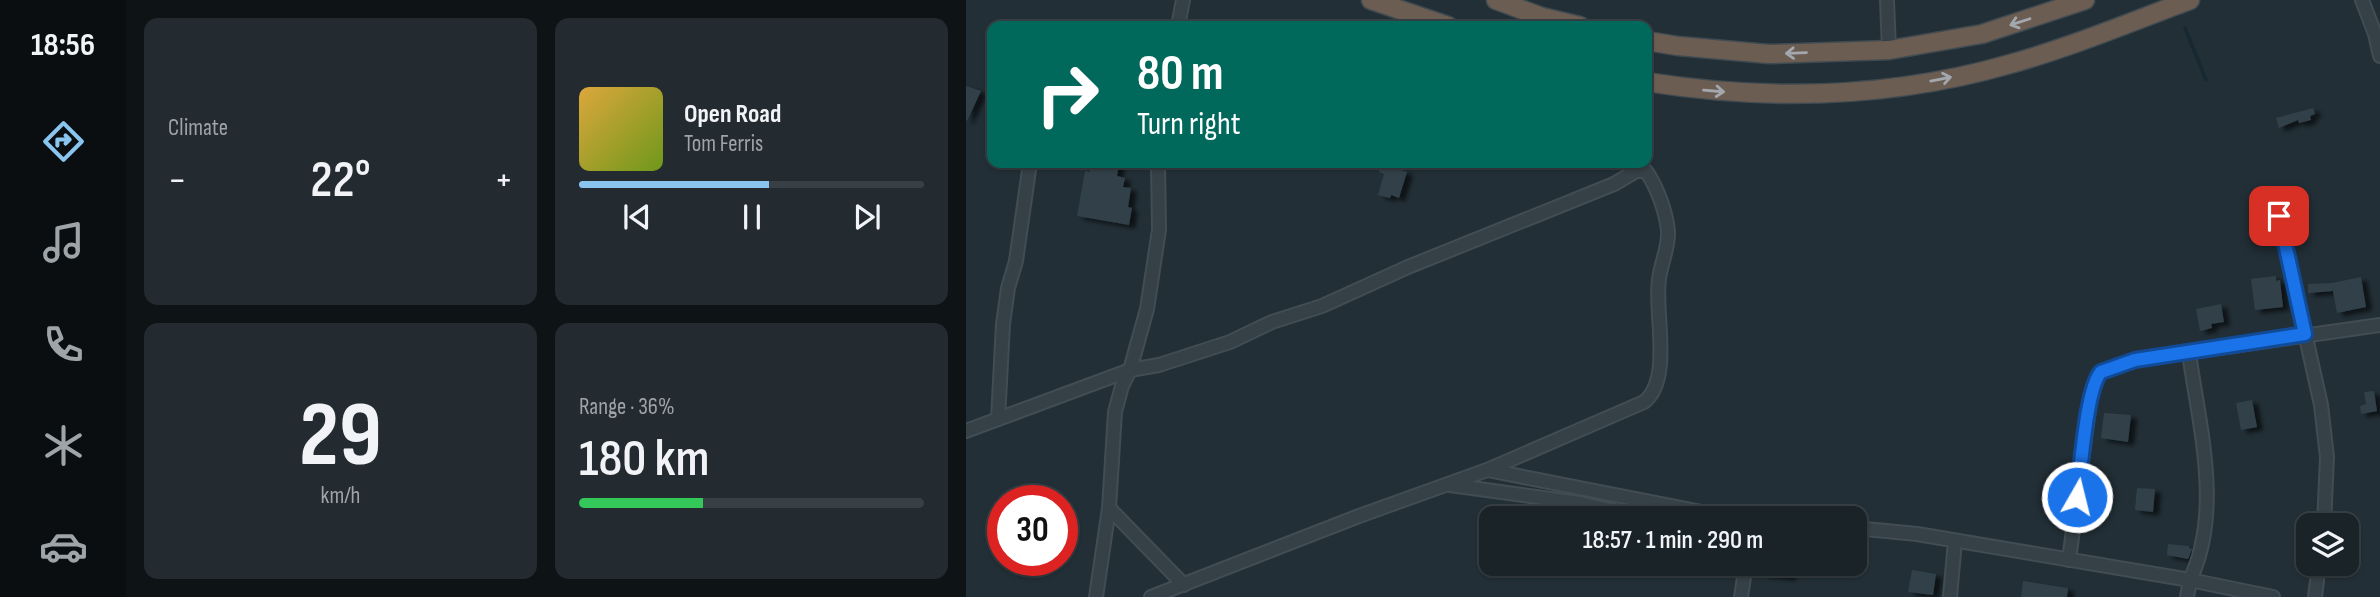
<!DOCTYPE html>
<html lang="en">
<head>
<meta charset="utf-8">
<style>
  :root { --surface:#1a2328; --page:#232b30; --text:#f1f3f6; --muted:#9fa4a8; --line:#384045; --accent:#89c5ef }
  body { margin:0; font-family:"Sofia Sans Condensed",sans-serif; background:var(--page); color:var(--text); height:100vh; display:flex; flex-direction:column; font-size:26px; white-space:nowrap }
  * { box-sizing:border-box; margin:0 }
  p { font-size:23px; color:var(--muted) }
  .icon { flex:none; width:38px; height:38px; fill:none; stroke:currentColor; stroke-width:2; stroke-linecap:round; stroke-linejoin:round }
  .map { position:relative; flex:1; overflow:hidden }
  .side { display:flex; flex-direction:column; gap:18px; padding:18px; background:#0e1316; width:840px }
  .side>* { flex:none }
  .banner { position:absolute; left:21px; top:21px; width:665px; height:147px; border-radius:14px; box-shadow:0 2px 5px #0004,0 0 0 2px var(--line); background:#00695c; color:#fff; overflow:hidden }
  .tools { position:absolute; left:1330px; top:513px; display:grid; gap:14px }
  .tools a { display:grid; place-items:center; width:63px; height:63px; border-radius:14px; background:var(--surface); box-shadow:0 2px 5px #0004,0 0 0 2px var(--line); font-size:35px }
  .speed { position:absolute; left:21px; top:485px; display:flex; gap:14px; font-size:35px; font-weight:700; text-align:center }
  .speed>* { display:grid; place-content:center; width:91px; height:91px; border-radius:50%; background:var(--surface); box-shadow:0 2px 5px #0004,0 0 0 2px var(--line); line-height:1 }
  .speed .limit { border:10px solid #d22; background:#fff; color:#111 }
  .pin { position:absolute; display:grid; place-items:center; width:60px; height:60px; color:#fff; margin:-30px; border-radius:14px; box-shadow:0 4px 10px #0006 }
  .me { position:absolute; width:77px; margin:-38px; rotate:8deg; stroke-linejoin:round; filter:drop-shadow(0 0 5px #0008) }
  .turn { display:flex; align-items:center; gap:24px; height:147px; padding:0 35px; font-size:32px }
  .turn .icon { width:91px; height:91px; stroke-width:2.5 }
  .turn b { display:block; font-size:49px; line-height:60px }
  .big { font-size:52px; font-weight:600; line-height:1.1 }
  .side .tile { flex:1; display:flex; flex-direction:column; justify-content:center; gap:10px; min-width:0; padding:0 24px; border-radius:14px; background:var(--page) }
  .side .dial { align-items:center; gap:0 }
  .dial b { font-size:91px; line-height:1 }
  .song { display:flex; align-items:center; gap:21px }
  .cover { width:84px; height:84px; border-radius:10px; background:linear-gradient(135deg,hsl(40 70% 55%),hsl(80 70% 35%)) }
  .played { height:7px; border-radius:4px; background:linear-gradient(90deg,var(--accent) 55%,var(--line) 55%) }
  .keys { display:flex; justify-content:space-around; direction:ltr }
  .heat { display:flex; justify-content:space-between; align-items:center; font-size:38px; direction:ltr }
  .charge { height:10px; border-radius:5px; background:linear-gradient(90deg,#34c759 36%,var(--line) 0) }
  .side .tiles { flex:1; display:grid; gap:18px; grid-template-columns:repeat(2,1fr) }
  .trip { position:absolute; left:513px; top:506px; width:388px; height:70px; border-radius:14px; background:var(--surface); box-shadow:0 2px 5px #0004,0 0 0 2px var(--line); font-weight:600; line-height:70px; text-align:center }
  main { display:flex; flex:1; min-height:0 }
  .tab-bar { display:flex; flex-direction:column; width:126px; justify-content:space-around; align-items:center; background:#0a0e10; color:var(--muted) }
  .tab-bar .icon { width:49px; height:49px }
  .tab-bar .selected { color:var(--accent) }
  .tab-bar b { font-size:32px; color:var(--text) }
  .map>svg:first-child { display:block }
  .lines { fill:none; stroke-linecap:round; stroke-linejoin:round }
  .stream { stroke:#172832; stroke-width:3.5 }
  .building { fill:#31414a; filter:url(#shadow) }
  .minor-casing { stroke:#424c53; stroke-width:16 }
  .highway-casing { stroke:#404b51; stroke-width:21 }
  .minor { stroke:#354047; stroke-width:12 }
  .highway { stroke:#6c5d53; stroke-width:18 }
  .oneway { stroke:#a2a8ad }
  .route-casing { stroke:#114b97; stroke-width:18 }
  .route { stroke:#1a73e8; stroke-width:12 }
</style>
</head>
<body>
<main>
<nav class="tab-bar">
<b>18:56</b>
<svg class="icon selected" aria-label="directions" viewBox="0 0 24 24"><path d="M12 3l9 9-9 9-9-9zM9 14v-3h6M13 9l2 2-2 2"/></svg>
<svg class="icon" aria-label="music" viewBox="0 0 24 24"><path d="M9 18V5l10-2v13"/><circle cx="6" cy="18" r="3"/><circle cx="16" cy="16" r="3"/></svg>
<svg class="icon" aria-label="phone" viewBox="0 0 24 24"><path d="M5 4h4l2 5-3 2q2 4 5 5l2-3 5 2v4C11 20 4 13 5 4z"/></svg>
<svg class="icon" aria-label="climate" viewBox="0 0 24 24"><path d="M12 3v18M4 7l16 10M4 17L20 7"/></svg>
<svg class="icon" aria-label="car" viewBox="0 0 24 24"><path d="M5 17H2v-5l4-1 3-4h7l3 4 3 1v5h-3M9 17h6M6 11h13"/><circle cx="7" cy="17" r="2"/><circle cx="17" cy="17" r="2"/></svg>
</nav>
<section class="side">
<div class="tiles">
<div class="tile"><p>Climate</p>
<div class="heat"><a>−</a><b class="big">22°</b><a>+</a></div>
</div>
<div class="tile">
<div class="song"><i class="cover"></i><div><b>Open Road</b><p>Tom Ferris</p></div></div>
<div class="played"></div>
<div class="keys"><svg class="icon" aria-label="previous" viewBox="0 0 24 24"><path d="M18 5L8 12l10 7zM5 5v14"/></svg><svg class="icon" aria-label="pause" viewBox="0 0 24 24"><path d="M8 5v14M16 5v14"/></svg><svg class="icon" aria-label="next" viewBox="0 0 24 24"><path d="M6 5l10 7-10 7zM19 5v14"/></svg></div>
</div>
<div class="tile dial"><b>29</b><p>km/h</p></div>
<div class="tile"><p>Range · 36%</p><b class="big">180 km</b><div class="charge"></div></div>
</div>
</section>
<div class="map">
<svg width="1414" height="597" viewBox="0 0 1414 597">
  <defs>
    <filter id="shadow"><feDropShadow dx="6" dy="3.5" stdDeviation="2" flood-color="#0009"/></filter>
  </defs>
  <rect width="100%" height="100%" fill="#222f36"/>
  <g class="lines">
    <polyline class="stream" points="1219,28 1240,80"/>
  </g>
  <g class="building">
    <polygon points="0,86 15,91 1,121 0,120"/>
    <polygon points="1347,108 1349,114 1344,116 1345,120 1333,123 1332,120 1313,128 1310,118"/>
    <polygon points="124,163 153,163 151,176 159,178 157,187 165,188 162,207 166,208 163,225 111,216 119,171 124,172"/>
    <polygon points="415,164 441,172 433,198 425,195 424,198 412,195 418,174 413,172"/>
    <polygon points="1310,276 1310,281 1314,280 1317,307 1289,310 1285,279"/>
    <polygon points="1395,277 1400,307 1371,313 1367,291 1342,293 1342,284 1366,283"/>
    <polygon points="1255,304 1258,322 1245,324 1246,328 1234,331 1230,309"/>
    <polygon points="1408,391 1411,411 1395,414 1394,406 1400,404 1398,392"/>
    <polygon points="1286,400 1291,427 1275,430 1270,403"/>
    <polygon points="1138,413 1165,415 1162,442 1135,438"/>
    <polygon points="1171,488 1189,489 1187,512 1169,510"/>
    <polygon points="1202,544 1223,546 1223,548 1226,549 1223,557 1222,559 1201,555"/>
    <polygon points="797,564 826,564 824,577 796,574"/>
    <polygon points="946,570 970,574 967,595 942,592"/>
    <polygon points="1057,581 1102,588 1101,597 1055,597"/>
  </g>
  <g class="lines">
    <g class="minor-casing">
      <g id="minor">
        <polyline points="921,0 923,50"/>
        <polyline points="1396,0 1409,34 1414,56"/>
        <polyline points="212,26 217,0"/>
        <polyline points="1313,216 1355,405 1361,457 1358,525"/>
        <path d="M1223,353C1233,426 1257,510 1224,580L1307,597"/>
        <polyline points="32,419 37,324 42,288 50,261 64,163"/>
        <path d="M0,431L164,370L193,365L264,342L306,322L356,306L442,267L648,184L670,171H680C691,187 700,211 702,231C703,247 695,263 693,279C688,314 707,379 678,402L521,470L393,516L185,597"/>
        <polyline points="522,470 766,518"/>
        <polyline points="484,485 614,503 677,518"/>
        <polyline points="143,508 218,585"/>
        <polyline points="889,528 951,534 1224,580 1221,597"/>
        <polyline points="1103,560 1125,394 1131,376 1135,372 1169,360 1414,325"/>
        <polyline points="130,597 143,508 149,412 156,386 164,370 181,309 193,230 192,163"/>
        <polyline points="775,597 780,564"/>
        <polyline points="984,597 989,541"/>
        <polyline points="1349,597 1353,564"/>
      </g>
    </g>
    <g class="highway-casing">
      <g id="highway">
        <polyline points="405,0 482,26"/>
        <polyline points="530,0 576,17 614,26"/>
        <polyline points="681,41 712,46 803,54 923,50 1016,34 1119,0"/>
        <path d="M681,82C802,101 926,98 1044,64C1105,47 1165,22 1224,0"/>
      </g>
    </g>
    <use href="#minor" class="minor"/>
    <use href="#highway" class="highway"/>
  </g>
  <defs><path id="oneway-shaft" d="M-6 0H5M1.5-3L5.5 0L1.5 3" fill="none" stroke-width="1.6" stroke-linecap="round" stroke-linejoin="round" transform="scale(1.75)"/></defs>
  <g class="oneway">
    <use href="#oneway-shaft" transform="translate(1054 22) rotate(162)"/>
    <use href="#oneway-shaft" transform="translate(830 53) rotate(178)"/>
    <use href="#oneway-shaft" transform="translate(975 79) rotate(-11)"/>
    <use href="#oneway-shaft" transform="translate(748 91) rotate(5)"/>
  </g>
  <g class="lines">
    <g class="route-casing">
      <path id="route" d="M1111,497C1115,471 1120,388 1135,372L1169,360L1339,334L1313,216"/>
    </g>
    <use href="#route" class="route"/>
  </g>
</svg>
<div class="tools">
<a><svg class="icon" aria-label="layers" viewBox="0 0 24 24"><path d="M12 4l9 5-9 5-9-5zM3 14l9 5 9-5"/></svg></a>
</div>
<div class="speed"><div class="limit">30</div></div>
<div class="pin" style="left:1313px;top:216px;background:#d93025"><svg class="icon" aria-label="arrive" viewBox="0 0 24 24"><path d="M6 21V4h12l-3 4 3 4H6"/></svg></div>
<svg class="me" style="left:1111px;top:497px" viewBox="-20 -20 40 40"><circle r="17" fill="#1a73e8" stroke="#fff" stroke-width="3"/><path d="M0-11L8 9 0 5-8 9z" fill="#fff"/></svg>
<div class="trip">18:57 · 1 min · 290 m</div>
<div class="banner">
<div class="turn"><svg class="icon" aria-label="right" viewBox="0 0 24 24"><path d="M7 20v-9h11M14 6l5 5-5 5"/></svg><div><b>80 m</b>Turn right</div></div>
</div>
</div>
</main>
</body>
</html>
